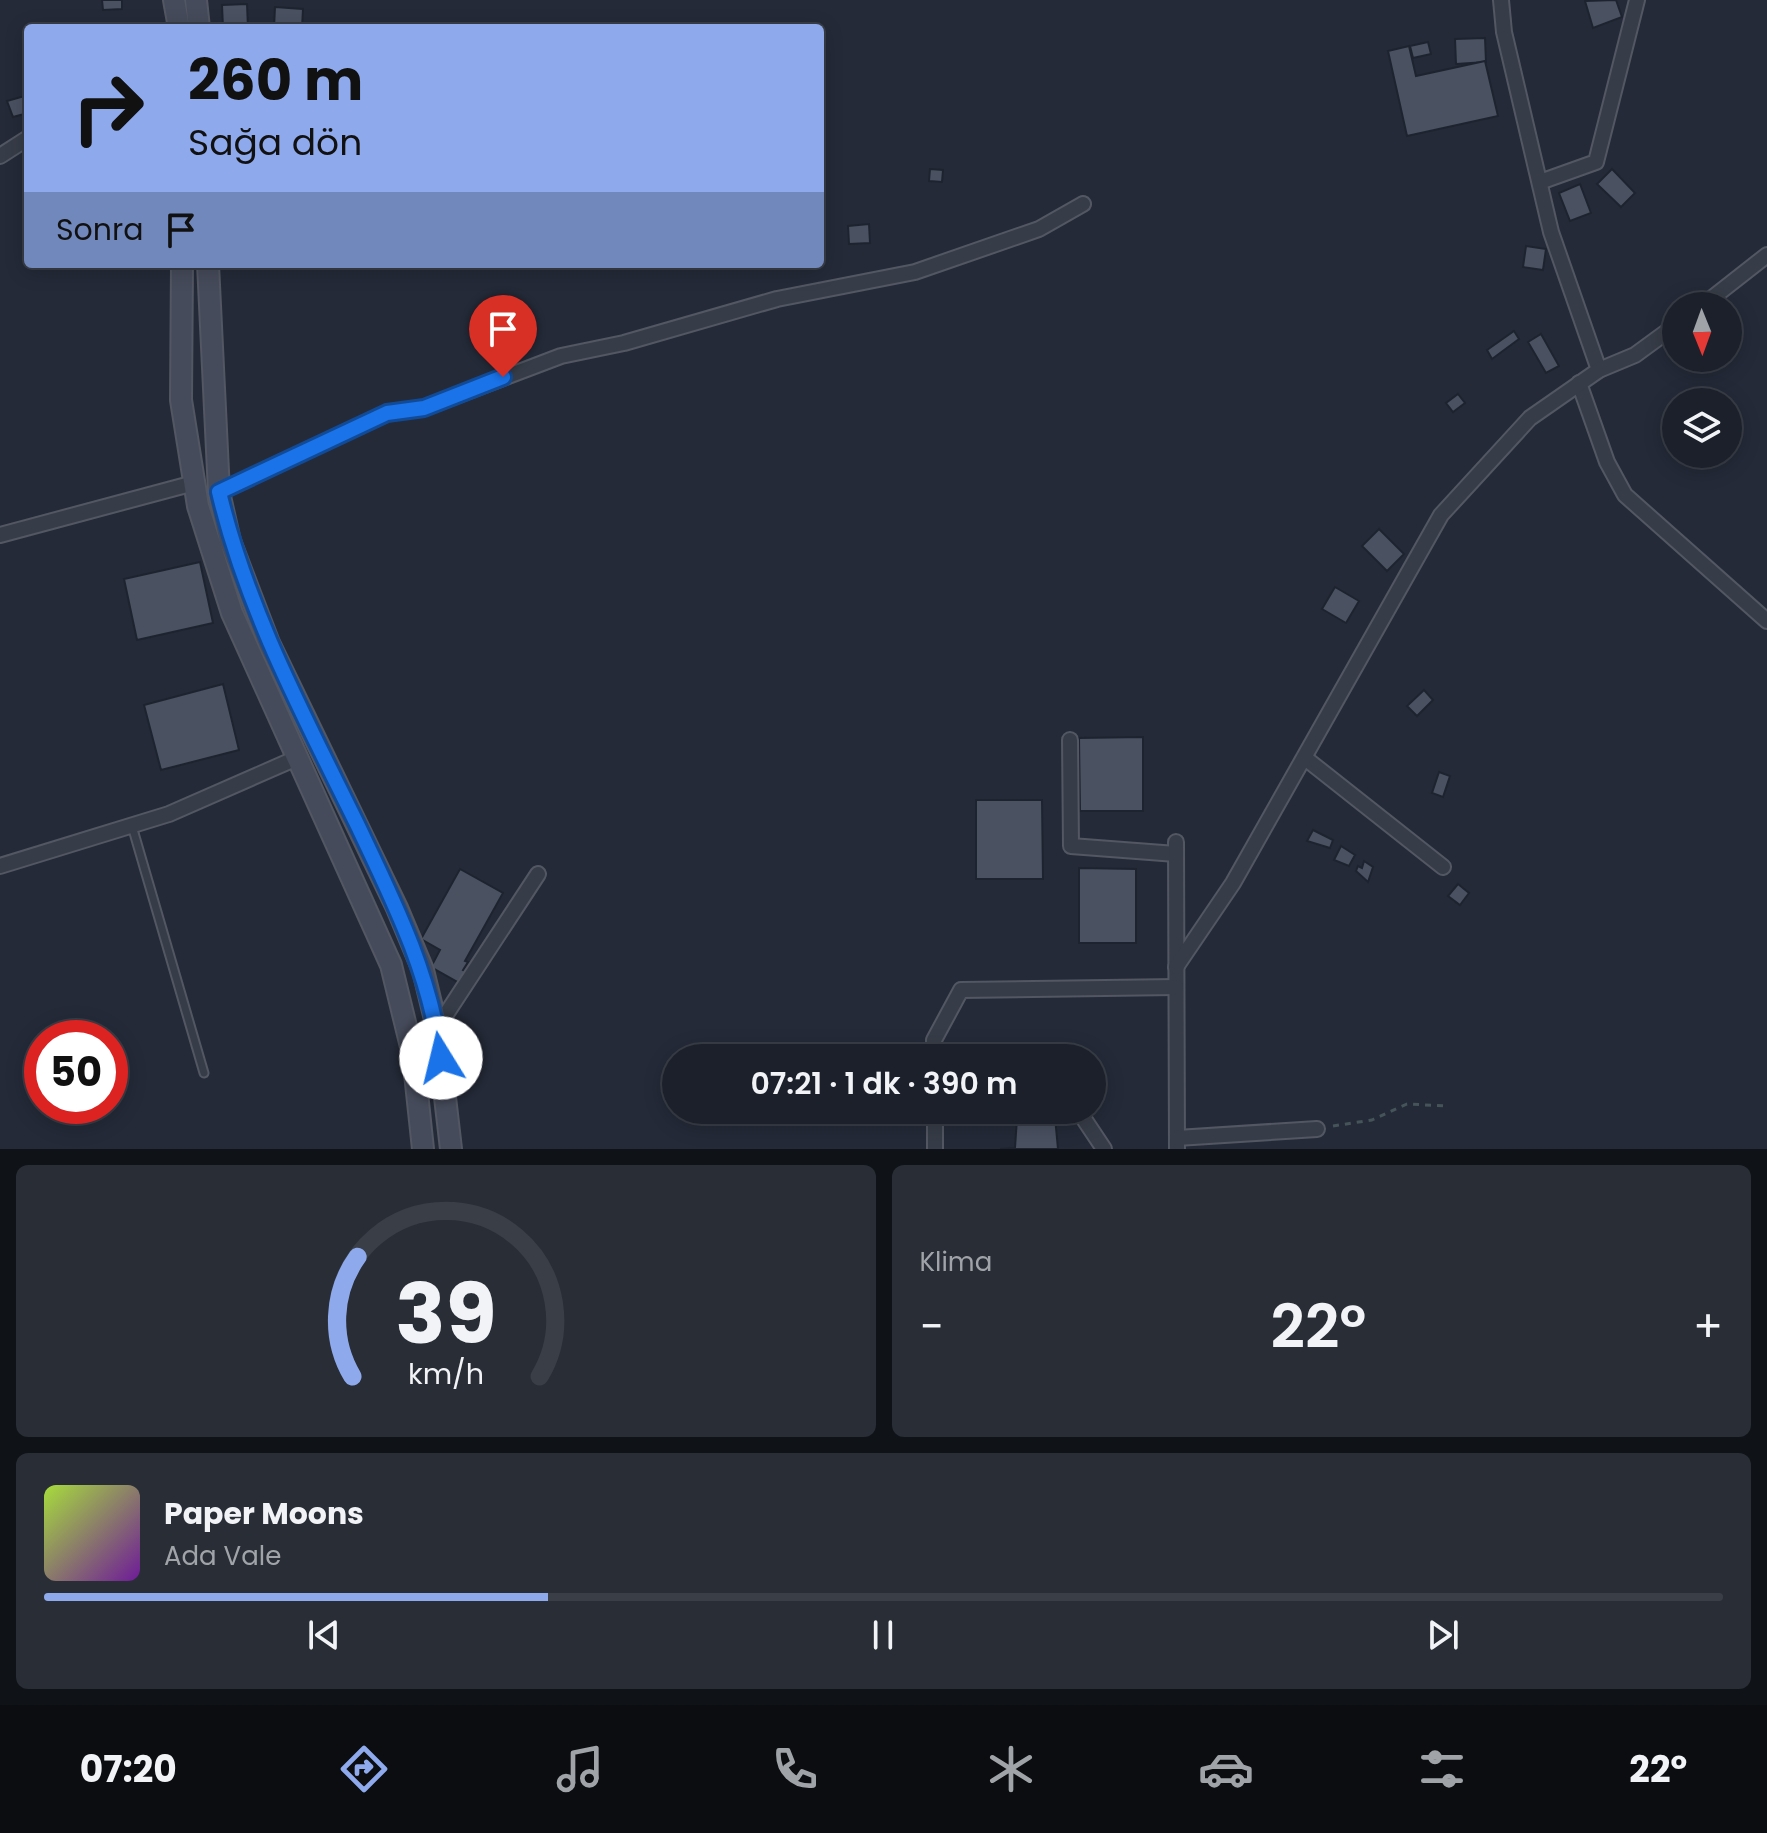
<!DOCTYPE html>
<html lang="tr">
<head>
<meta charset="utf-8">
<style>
  :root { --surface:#1b202a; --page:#282d36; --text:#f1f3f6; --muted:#a0a3a8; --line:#393e47; --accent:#8eaaed }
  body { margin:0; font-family:Poppins,sans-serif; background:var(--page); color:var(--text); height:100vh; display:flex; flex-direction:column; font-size:30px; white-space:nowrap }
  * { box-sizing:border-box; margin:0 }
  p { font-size:26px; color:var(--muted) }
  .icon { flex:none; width:44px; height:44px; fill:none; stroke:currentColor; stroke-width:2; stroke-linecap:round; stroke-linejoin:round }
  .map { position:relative; height:1149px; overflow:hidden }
  .sheet { display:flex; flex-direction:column; gap:16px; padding:16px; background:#0f1217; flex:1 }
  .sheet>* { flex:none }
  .banner { position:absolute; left:24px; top:24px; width:800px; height:244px; border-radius:8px; box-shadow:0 4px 20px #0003,0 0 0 2px var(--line); background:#8eaaed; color:#111; overflow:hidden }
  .needle { width:52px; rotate:179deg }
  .tools { position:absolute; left:1662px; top:292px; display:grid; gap:16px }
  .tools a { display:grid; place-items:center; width:80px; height:80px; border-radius:50%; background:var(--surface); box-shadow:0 4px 20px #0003,0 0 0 2px var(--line); font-size:40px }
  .speed { position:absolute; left:24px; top:1020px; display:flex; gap:16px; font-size:40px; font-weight:700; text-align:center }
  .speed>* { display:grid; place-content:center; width:104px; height:104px; border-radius:50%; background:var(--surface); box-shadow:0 4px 20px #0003,0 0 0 2px var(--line); line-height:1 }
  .speed .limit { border:12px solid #d22; background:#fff; color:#111 }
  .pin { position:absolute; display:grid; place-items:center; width:68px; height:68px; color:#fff; margin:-82px -34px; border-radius:50% 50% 50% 0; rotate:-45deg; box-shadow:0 0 8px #0007 }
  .pin .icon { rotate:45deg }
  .me { position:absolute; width:88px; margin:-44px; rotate:351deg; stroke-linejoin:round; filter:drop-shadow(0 0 6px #0008) }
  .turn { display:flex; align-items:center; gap:28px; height:168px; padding:0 32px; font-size:36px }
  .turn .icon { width:104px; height:104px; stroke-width:2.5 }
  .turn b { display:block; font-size:56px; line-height:68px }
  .then { display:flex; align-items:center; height:76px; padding:0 32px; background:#0003; gap:16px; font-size:30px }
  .big { font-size:60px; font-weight:600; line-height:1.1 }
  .sheet .tile { flex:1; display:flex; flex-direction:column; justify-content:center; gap:12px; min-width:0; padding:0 28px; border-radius:12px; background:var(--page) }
  .sheet .dial { align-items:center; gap:0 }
  .dial svg { height:208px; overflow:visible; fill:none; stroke:var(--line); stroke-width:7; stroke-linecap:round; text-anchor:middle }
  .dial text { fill:var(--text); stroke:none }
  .song { display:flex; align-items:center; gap:24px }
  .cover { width:96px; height:96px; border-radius:12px; background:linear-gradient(135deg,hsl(80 70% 55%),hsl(280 70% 35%)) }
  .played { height:8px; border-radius:4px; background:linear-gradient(90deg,var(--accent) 30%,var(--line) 30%) }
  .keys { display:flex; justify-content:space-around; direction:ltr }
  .heat { display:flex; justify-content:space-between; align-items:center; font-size:44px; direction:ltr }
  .sheet .tiles { flex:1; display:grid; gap:16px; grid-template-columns:1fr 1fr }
  .tile:last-child { grid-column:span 2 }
  .trip { position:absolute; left:662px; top:1044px; width:444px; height:80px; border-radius:40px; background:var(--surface); box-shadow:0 4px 20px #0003,0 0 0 2px var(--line); font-weight:600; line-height:80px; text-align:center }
  .tabs { display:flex; height:128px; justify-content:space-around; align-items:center; background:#0b0d11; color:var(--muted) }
  .tabs .icon { width:56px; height:56px }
  .tabs .active { color:var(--accent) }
  .tabs b { font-size:36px; color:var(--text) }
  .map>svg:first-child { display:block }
  .building { fill:#4a5161; stroke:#1e242f; stroke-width:2 }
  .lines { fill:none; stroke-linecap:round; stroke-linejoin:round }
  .lane-casing { stroke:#525763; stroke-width:11 }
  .street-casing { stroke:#525763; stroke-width:18 }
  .secondary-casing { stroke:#525763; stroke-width:24 }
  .path { stroke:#455458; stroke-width:3; stroke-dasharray:6 6; stroke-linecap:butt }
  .lane { stroke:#373d48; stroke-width:7 }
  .street { stroke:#373d48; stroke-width:14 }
  .secondary { stroke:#464b5b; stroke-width:20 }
  .route-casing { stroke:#114b97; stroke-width:20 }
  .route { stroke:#1a73e8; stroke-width:14 }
</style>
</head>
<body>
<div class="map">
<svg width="1767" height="1149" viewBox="0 0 1767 1149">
  <rect width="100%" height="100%" fill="#242a38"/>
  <g class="building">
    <polygon points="102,0 122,0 122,9 103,10"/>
    <polygon points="1616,0 1622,17 1593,28 1585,1"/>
    <polygon points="247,4 248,28 223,28 222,5"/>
    <polygon points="275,7 303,9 302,28 274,28"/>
    <polygon points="1485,38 1486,62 1456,64 1455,39"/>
    <polygon points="1428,42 1431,54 1413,58 1410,46"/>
    <polygon points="1409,46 1416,76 1485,61 1498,116 1407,136 1388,51"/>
    <polygon points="28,95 28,113 13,117 7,101"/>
    <polygon points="930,169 943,170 942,182 929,181"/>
    <polygon points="1612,169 1635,193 1621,207 1597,184"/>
    <polygon points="1580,184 1591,213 1570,221 1559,193"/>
    <polygon points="869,224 870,243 849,244 848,226"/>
    <polygon points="1526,246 1546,249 1543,270 1523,267"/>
    <polygon points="1514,331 1519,339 1492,359 1487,350"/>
    <polygon points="1541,334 1559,366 1546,373 1528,342"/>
    <polygon points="1458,394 1465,403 1453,412 1446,403"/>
    <polygon points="1379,529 1404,554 1387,571 1362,546"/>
    <polygon points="200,562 213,623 137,640 124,579"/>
    <polygon points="1335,587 1359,601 1346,623 1322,609"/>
    <polygon points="223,684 239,750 161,770 144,705"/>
    <polygon points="1424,690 1433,700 1417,716 1407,706"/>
    <polygon points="1143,737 1143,811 1080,811 1079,738"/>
    <polygon points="1439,772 1450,776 1443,797 1432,793"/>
    <polygon points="976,800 1042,800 1043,879 976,879"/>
    <polygon points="1313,830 1333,840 1330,848 1307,841"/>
    <polygon points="1341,846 1355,855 1349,866 1334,860"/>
    <polygon points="1364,861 1373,867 1368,882 1356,871 1358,866 1362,868"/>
    <polygon points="1079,868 1136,869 1136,943 1079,943"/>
    <polygon points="460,869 503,893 465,961 468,962 463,970 469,973 463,985 431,967 440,950 421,939"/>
    <polygon points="1458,884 1469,893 1460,905 1448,896"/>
    <polygon points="826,1043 826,1058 759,1058 759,1044"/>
    <polygon points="760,1110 827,1110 827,1121 760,1123"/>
    <polygon points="1055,1117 1058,1149 1000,1149 1015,1148 1017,1118"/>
  </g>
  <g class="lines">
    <g class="lane-casing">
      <polyline id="lane" points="132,826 204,1073"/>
    </g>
    <g class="street-casing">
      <g id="street">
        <polyline points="1501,0 1504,32 1551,232 1599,370"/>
        <polyline points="0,156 28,138"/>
        <polyline points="1540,182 1596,162 1637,0"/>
        <polyline points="1702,306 1767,255"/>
        <polyline points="1579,383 1607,462 1625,495 1767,621"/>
        <polyline points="219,492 387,413 424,408 561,356 624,343 777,299 915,272 1039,229 1083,204"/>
        <polyline points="0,535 194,483"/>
        <polyline points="1070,740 1071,846 1176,854"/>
        <polyline points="1305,758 1443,867"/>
        <polyline points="1176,842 1177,1149"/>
        <polyline points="0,866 169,814 299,757"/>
        <polyline points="1176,967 1233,883 1441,515 1530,418 1599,370 1635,355 1676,325"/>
        <polyline points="437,1028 538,874"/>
        <polyline points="934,1058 934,1040 961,990 1176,987"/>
        <polyline points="935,1110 935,1149"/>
        <polyline points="1078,1110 1104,1149"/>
        <polyline points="1177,1138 1317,1129"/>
      </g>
    </g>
    <g class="secondary-casing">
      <g id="secondary">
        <polyline points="174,0 179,28"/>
        <polyline points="196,0 199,28"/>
        <polyline points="182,264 181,400 198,506 232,613 391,965 413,1055 423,1149"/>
        <polyline points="208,264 219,492 230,541 269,643 397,908 423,970 437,1028 451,1149"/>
      </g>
    </g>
    <polyline class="path" points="1333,1126 1372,1120 1407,1104 1446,1106"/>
    <use href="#lane" class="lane"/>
    <use href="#street" class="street"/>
    <use href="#secondary" class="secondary"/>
  </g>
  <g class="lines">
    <g class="route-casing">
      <path id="route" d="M441,1058C430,973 393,900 357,824C304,716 247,610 219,492L387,413L424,408L503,377"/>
    </g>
    <use href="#route" class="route"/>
  </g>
</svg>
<div class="tools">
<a><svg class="needle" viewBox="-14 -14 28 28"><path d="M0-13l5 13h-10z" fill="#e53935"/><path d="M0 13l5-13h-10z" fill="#a0a3a8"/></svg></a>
<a><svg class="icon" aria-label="layers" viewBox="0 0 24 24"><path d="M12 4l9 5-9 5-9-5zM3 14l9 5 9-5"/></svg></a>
</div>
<div class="speed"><div class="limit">50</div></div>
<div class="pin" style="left:503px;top:377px;background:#d93025"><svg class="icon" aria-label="arrive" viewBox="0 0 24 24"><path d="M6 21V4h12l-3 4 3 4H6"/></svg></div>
<svg class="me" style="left:441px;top:1058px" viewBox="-20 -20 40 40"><circle r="19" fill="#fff"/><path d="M0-13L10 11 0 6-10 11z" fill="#1a73e8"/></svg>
<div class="trip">07:21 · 1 dk · 390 m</div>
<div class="banner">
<div class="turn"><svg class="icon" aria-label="right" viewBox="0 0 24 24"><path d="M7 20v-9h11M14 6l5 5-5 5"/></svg><div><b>260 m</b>Sağa dön</div></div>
<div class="then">Sonra<svg class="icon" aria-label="arrive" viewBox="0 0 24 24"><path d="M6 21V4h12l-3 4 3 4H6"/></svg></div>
</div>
</div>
<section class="sheet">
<div class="tiles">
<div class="tile dial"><svg viewBox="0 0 100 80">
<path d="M14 69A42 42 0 1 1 86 69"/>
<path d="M14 69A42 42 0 0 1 16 23" stroke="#8eaaed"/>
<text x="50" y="56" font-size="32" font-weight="700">39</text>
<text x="50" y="72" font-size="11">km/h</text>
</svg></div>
<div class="tile"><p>Klima</p>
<div class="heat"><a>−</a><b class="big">22°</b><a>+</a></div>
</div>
<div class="tile">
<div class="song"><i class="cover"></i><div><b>Paper Moons</b><p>Ada Vale</p></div></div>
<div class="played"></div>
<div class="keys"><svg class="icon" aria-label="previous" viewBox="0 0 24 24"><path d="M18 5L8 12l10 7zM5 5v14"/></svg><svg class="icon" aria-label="pause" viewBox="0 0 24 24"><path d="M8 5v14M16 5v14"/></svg><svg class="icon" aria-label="next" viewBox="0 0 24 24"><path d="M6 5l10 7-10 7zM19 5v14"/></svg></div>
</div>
</div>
</section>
<nav class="tabs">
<b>07:20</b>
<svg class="icon active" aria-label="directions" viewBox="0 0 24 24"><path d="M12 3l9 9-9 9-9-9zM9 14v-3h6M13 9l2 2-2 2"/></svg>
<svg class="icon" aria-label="music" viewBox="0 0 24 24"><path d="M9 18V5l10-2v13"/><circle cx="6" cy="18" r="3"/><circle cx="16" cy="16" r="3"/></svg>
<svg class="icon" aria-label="phone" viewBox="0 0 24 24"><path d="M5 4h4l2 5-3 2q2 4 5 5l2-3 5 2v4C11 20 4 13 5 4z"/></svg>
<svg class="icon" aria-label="climate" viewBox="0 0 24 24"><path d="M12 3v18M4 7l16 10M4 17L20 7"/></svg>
<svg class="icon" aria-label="car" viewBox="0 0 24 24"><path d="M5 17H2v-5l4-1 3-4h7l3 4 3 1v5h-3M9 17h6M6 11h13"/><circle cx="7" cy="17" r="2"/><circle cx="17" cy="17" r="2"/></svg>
<svg class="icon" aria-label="filters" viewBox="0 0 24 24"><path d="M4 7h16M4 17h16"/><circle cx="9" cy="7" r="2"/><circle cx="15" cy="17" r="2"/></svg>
<b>22°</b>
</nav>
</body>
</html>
